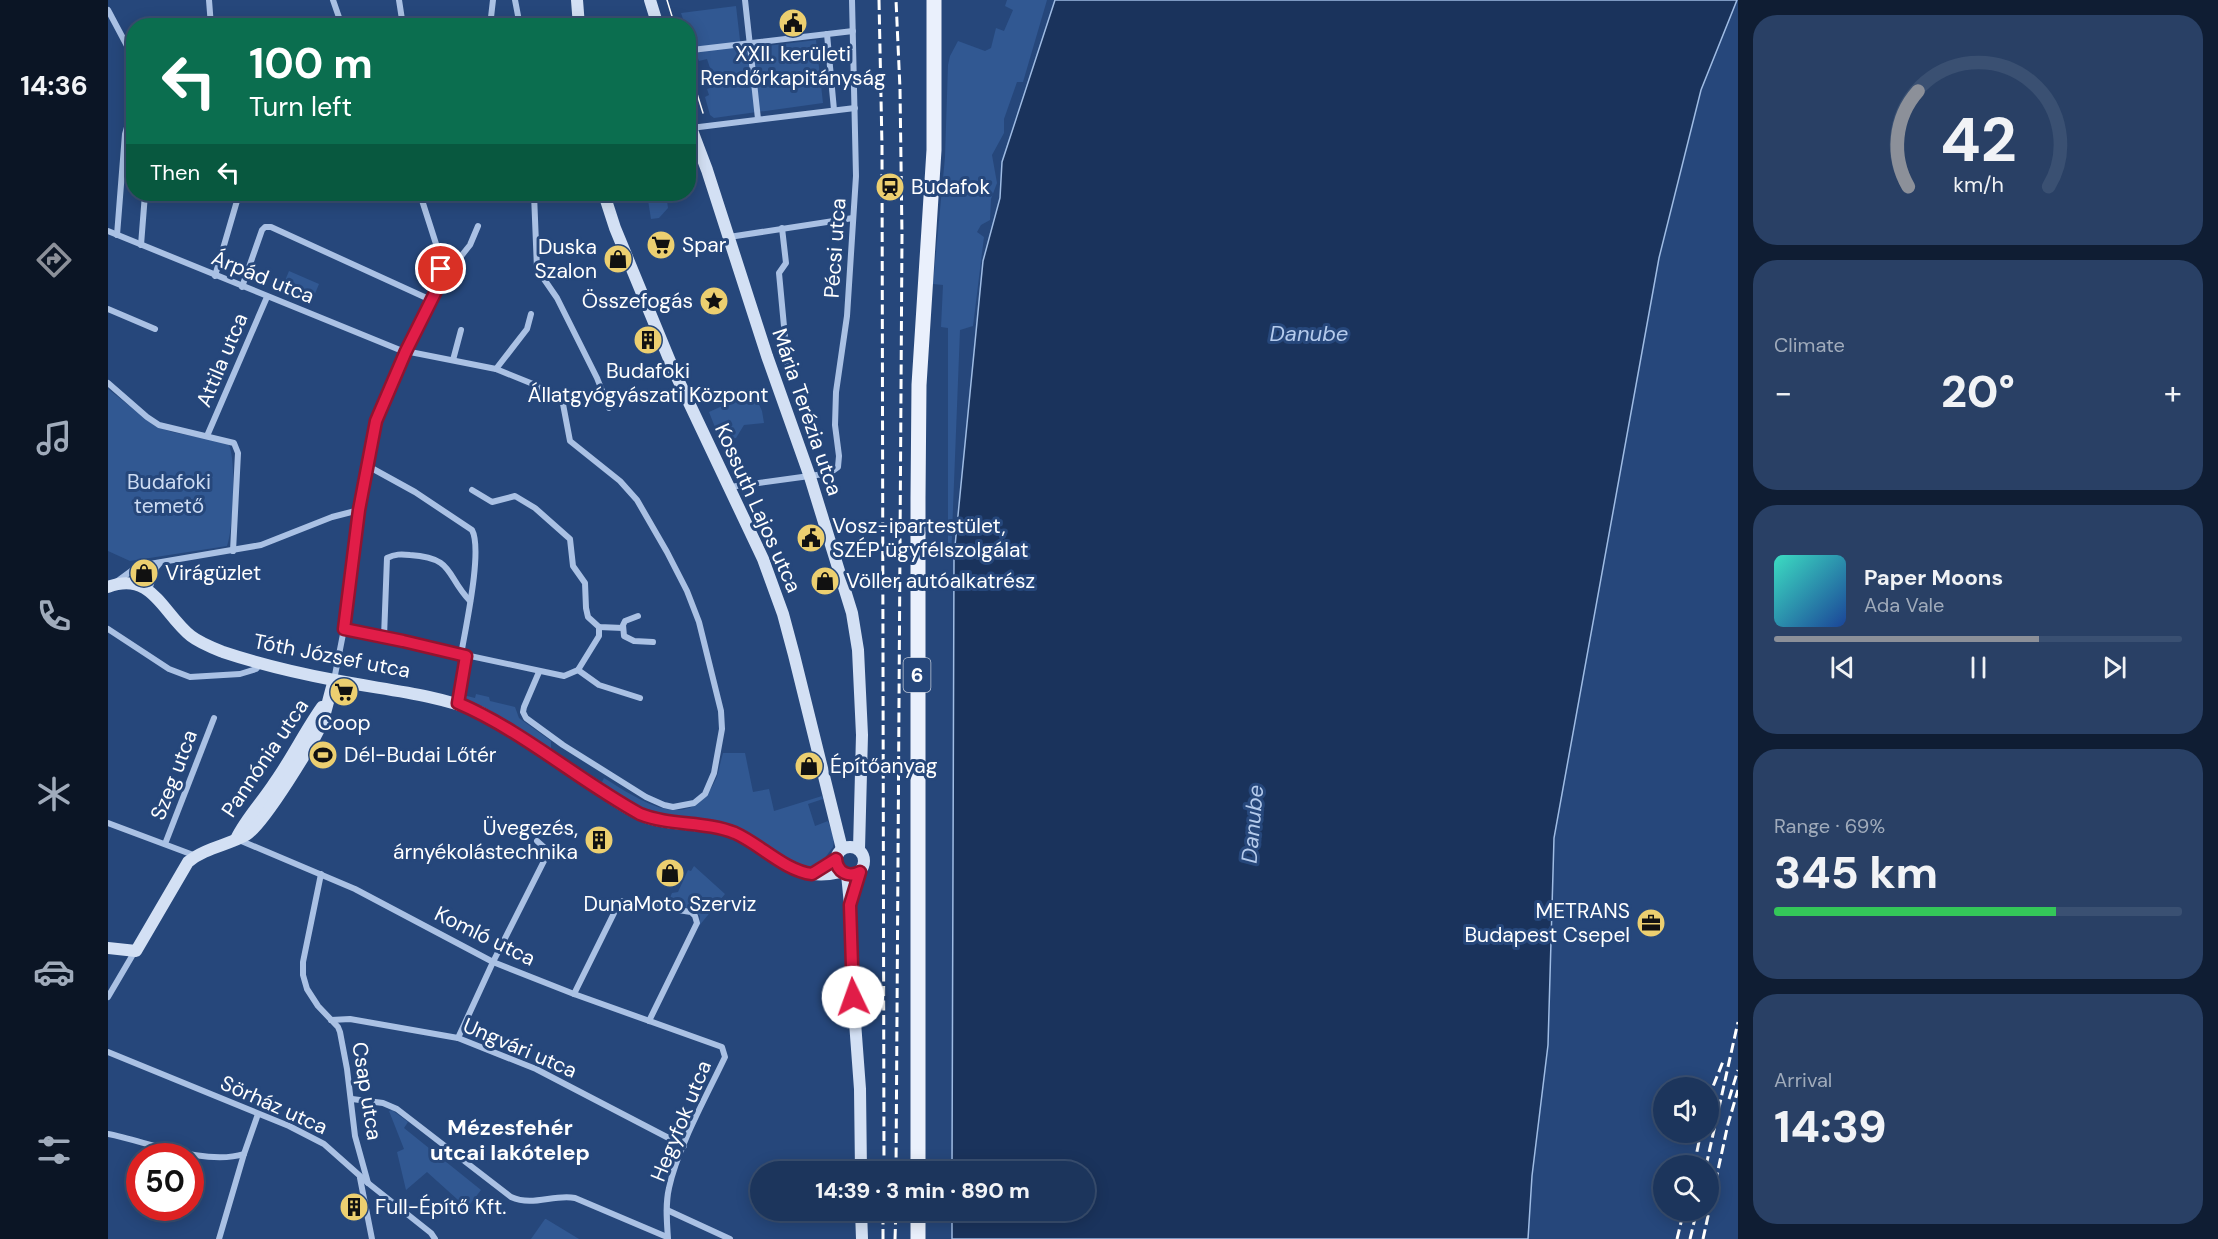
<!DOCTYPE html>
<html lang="en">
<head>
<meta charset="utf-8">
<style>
  :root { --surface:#1c355c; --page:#294065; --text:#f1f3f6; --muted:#a0abbb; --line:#3a5072; --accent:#8c9099 }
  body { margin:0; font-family:"DM Sans",sans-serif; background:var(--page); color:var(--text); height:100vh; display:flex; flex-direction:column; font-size:22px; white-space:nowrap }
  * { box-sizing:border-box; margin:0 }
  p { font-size:20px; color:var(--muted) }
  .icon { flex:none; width:33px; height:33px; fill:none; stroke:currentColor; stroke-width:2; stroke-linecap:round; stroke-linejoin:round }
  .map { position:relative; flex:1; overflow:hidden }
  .side { display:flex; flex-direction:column; gap:15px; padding:15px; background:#0f1d33; width:480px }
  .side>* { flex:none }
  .hud { position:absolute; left:18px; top:18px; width:570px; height:183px; border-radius:24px; box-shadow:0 3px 15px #0003,0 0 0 2px var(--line); background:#0b6e4f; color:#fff; overflow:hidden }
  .controls { position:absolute; left:1545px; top:1077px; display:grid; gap:12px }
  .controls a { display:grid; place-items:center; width:66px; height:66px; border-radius:50%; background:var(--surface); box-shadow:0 3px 15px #0003,0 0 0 2px var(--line); font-size:30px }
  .speed { position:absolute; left:18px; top:1143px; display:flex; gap:12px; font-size:30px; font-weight:700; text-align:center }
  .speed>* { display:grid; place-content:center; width:78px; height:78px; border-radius:50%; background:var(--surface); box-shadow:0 3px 15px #0003,0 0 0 2px var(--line); line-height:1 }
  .speed .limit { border:9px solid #d22; background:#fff; color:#111 }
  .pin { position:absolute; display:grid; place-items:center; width:51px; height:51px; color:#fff; margin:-26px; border:3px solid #fff; border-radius:50%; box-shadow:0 2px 6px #0007 }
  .me { position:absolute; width:66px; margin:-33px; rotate:357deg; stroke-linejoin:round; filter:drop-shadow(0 0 4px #0008) }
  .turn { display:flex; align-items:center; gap:21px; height:126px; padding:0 24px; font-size:27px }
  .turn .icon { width:78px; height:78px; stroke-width:2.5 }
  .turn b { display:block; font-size:42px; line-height:51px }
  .then { display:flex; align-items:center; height:57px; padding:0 24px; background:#0003; gap:12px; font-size:22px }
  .big { font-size:45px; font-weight:800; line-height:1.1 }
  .side .tile { flex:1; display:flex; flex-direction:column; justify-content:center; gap:9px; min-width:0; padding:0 21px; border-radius:24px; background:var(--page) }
  .side .dial { align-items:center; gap:0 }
  .dial svg { height:156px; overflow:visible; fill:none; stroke:var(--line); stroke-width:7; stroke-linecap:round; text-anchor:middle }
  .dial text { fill:var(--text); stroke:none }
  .song { display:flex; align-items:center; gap:18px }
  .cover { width:72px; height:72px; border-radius:9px; background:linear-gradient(135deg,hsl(170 70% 55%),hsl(220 70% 35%)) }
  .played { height:6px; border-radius:3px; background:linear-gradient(90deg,var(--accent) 65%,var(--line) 65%) }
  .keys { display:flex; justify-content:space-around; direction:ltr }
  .heat { display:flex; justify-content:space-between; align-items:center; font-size:33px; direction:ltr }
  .charge { height:9px; border-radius:4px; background:linear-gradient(90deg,#34c759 69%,var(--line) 0) }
  .trip { position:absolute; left:642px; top:1161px; width:345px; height:60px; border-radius:30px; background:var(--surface); box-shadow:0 3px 15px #0003,0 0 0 2px var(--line); font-weight:800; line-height:60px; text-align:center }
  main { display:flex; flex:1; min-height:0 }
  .menu { display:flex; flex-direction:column; width:108px; justify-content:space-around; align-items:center; background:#0b1525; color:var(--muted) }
  .menu .icon { width:42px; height:42px }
  .menu .current { color:var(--accent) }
  .menu b { font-size:27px; color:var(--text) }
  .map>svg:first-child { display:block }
  .green { fill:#315892 }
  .water { fill:#1a335c; stroke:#9fbce4; stroke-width:1.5 }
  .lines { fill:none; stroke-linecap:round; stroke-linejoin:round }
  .street { stroke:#aac1e4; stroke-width:6 }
  .secondary { stroke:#d3e0f4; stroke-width:12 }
  .primary { stroke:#eaf0fc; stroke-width:15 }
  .tram { stroke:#fff; stroke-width:1.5 }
  .rail { stroke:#fff; stroke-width:3; stroke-dasharray:10 4.5; stroke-linecap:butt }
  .route-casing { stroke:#92132f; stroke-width:15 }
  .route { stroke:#e11d48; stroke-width:10 }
  .labels { text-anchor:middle; stroke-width:6; stroke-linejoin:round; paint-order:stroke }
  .shield { fill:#26477b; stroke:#bec8d7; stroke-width:1.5 }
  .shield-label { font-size:20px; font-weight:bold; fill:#fff }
  .poi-label { font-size:21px; fill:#fff; stroke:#26477b; text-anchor:start }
  .street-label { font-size:21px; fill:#fff; stroke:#26477b }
  .park-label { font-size:21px; fill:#cddcf3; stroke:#26477b }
  .water-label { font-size:22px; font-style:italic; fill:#b5cbec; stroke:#26477b }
  .neighbourhood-label { font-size:22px; font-weight:bold; fill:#fff; stroke:#26477b }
</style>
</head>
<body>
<main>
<nav class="menu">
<b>14:36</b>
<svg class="icon current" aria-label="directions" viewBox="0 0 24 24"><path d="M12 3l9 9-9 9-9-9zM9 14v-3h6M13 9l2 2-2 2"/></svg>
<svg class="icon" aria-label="music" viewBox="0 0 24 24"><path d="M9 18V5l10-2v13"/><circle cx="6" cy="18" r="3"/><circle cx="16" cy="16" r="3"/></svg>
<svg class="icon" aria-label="phone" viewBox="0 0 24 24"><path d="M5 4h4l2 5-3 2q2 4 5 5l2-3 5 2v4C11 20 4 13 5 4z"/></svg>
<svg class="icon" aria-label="climate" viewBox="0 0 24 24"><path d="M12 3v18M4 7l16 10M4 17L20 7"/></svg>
<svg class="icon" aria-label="car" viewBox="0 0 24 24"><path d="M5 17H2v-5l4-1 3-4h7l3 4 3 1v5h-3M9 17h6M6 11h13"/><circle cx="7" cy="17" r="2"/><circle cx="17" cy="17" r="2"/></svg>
<svg class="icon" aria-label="filters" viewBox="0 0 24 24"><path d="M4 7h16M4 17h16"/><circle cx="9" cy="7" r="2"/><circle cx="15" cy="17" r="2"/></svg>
</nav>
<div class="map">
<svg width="1630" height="1239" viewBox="0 0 1630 1239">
  <rect width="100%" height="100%" fill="#26477b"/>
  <g class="green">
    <polygon points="899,0 939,0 915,82 909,82 896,119 896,133 884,155 889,183 883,199 882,220 873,225 869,232 876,237 865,326 852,330 843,559 840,554 840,328 833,327 835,285 825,284 837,157 840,65 842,56 850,41 877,51 883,48 888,28 896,31 905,10 897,6"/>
    <polygon points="628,6 633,49 708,40 715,103 606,118 602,115 597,97 601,95 599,89 608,86 599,59 591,61 581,34 580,26 577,25 573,13"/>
    <polygon points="539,194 558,194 560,208 551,218 543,219"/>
    <polygon points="181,271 211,284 204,301 174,288"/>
    <path d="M0,389L47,426L64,432L120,443C129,457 125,530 119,546L22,561L0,551Z"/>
    <polygon points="645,392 654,411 656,423 636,425 628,438 612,440 601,412"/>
    <polygon points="368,694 381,697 382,701 407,707 411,718 443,741 443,748 440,749 353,701 355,695 367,698"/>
    <path d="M615,753H637L645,792L661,789L666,811L714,796L715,799L700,804L707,826L720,821L726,838L725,847L713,863L706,867L695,866L626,828L592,819H562L538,814L455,762L458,759L494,782L496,778C532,800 581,836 607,781C611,773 612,762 615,753Z"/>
    <path d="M586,866L617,894L591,926L592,916C584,907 571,906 559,904L564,893L570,892L580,870L583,871Z"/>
    <polygon points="284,1110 300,1122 296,1128 373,1190 359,1208 319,1172 298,1190 289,1152 296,1149 281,1111"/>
    <polygon points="437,1219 438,1219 471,1239 423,1239"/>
  </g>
  <polygon class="water" points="947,0 1629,0 1593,90 1551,258 1446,838 1440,1045 1424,1176 1420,1239 844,1239 844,1211 976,1210 976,1172 844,1171 846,556 875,261 892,198 894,162"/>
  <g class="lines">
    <g class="street">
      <polyline points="101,0 103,26"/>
      <polyline points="225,0 234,26"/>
      <polyline points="291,0 295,26"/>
      <polyline points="407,0 412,26"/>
      <polyline points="637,0 650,119"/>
      <polyline points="0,10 26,59"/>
      <polyline points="382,26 385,0"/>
      <polyline points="719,34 726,110"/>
      <polyline points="584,50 745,31"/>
      <polyline points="583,128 747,108"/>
      <polyline points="426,194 429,269 449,298 489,378 501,408"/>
      <polyline points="674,228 678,263 671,273 680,369"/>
      <polyline points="0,231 292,350 388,369 425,384 448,397 455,404 462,441 512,481 529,500 559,552 579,591 591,622 613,711 614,729 606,773 597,794 586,803 565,807 556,805 538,797 455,745 418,718 415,712 416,707 431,672"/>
      <polyline points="9,235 17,134 26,103"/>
      <polyline points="621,237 745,218"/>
      <polyline points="33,245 37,194"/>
      <polyline points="107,276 131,194"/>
      <polyline points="332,277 338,275 362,245 370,226"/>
      <polyline points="134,287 154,230 157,227 163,227 323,300"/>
      <polyline points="0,309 47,329"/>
      <polyline points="345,360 353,330"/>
      <polyline points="388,369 419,329 423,314"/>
      <polyline points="0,383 39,417 51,425 126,443 130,453 125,551"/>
      <polyline points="99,436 159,297"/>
      <path d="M258,465L307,492L364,530C375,550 357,630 353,655"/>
      <polyline points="622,487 716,474 723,472 730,467 731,456 727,425 728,392 739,316 748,176 744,0"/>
      <polyline points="364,490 384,502 407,496 427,508 462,539 465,566 477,583 478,608 480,617 491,627 515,628"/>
      <polyline points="7,583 30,566 153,545 224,517 251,510"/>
      <polyline points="41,590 48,568 52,563"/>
      <polyline points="530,616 517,621 515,625 516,636 526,641 545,642"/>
      <polyline points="0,629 61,669 82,677 132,674 148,669 153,663"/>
      <polyline points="236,629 456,676 470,670 491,636 491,627"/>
      <path d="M276,637L279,558C287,554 293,554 302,555C347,558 337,575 362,601"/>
      <polyline points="470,670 491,685 532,698"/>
      <polyline points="226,680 236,629 251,510 268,421 332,277 329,247 312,194"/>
      <polyline points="350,703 358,656"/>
      <polyline points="0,823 88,856"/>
      <path d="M131,840L247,889L385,962L466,994L614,1047L617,1057C599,1095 569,1149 561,1188C557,1205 559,1223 560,1239"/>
      <polyline points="57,844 106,718"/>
      <polyline points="213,874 195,962 195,975 199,989 210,1006 230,1027 232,1032 239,1069 247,1136 260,1183"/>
      <polyline points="466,994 512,901 583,912 587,916 589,923 541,1021"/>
      <polyline points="0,997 27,951"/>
      <polyline points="223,1020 242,1019 350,1038 428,1069 576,1146"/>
      <polyline points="350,1038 385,962 438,857 438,849 429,841"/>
      <polyline points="0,1052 181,1126 216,1144 260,1183 323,1233 327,1239"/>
      <path d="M244,1099L275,1103L289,1109L403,1197C425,1207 445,1194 467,1198L559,1237"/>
      <path d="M0,1134C40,1142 98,1166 136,1154"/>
      <polyline points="252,1178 264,1239"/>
      <polyline points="559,1210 622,1239"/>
      <polyline points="111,1239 136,1154 150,1114"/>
    </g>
    <g class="secondary">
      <polyline points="469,0 471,26"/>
      <polyline points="542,0 550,26"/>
      <polyline points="580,120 599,170 659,356 702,477 744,613 750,650 754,735 751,849"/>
      <polyline points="496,194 507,228 566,371 655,559 675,614 686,655 734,849"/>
      <path d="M0,587C44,570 55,614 83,636C92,643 105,648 115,652C151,664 189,673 226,680C276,690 323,693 372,712C410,734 446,760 483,784C499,795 515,807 533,815C563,828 597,821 626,833C668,851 683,884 733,872"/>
      <path d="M128,839C138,818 155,801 167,782C184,758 197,731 214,707"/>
      <circle cx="742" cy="861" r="14"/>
      <polyline points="739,874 742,905 744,982 752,1089 753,1172"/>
      <path d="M0,948L28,951L80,862C97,848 120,845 138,835C155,825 207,741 215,720C219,707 222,693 226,680"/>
      <polyline points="753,1210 754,1239"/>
    </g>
    <g class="primary">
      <polyline points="810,1172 810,498 811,385 826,150 826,0"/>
      <polyline points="810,1210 810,1239"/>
    </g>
    <g class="tram">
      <polyline points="559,0 567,26"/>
      <polyline points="580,65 595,113"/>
    </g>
    <g class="rail">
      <polyline points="771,0 774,147 776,1172"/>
      <polyline points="1600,1099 1616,1059"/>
      <polyline points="1621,1099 1630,1070"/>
      <polyline points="1586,1166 1593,1132"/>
      <polyline points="1598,1166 1630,1022"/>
      <polyline points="788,1172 794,235 792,89 788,0"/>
      <polyline points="775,1239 775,1210"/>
      <polyline points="787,1239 788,1210"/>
      <polyline points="1569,1239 1576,1210"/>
      <polyline points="1582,1239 1589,1210"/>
      <polyline points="1595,1239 1620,1124 1630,1090"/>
    </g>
  </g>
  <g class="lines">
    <g class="route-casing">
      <path id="route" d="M333,269L331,285L298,351L268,421L251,510L236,629L295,641L358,656L350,703C415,731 470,780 532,814C562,826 597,821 627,833C652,844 677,871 704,874L728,859C729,872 740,878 752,872L742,905L745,997"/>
    </g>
    <use href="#route" class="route"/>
  </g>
  <defs>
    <g id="civic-disc" transform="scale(1.5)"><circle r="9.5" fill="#eccf70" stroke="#26477b"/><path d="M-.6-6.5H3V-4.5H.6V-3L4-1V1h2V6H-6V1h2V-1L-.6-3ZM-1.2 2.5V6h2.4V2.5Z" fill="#111"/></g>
    <g id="station-disc" transform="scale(1.5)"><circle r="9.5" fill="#eccf70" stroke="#26477b"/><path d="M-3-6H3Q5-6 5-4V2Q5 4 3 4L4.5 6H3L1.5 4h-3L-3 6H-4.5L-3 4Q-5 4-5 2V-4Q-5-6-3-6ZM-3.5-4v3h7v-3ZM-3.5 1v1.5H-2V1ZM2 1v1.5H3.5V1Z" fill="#111"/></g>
    <g id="supermarket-disc" transform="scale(1.5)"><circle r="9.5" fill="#eccf70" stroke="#26477b"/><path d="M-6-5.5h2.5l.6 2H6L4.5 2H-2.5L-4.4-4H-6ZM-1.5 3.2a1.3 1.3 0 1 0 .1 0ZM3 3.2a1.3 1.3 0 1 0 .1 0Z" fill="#111"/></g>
    <g id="shop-disc" transform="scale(1.5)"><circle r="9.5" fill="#eccf70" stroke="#26477b"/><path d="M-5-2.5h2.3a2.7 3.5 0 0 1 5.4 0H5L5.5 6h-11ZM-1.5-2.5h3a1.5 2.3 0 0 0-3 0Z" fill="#111"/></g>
    <g id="sight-disc" transform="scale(1.5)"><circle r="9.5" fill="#eccf70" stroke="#26477b"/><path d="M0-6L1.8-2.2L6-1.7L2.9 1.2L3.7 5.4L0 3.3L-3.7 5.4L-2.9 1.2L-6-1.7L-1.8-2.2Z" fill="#111"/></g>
    <g id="building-disc" transform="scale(1.5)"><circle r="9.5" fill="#eccf70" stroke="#26477b"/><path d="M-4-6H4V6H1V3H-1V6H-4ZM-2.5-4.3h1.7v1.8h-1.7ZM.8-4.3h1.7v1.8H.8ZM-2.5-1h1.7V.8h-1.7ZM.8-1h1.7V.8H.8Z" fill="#111"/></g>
    <g id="stadium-disc" transform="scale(1.5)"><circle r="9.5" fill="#eccf70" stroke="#26477b"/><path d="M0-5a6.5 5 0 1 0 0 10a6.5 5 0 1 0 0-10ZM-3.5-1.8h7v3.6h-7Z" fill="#111"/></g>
    <g id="office-disc" transform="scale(1.5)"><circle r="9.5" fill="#eccf70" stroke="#26477b"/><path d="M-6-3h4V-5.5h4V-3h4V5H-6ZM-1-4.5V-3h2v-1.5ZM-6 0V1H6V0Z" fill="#111"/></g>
  </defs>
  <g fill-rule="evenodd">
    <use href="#civic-disc" x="685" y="23"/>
    <use href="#station-disc" x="782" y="187"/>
    <use href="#supermarket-disc" x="553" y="245"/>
    <use href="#shop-disc" x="510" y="259"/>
    <use href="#sight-disc" x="606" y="301"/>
    <use href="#building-disc" x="540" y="340"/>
    <use href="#civic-disc" x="703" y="538"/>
    <use href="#shop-disc" x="36" y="573"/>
    <use href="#shop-disc" x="717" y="581"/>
    <use href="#supermarket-disc" x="236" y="692"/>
    <use href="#stadium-disc" x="215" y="755"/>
    <use href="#shop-disc" x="701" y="766"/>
    <use href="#building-disc" x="491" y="840"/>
    <use href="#shop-disc" x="562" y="873"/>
    <use href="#office-disc" x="1543" y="923"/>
    <use href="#building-disc" x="246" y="1207"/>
  </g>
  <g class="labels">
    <rect class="shield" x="795.5" y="658" width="27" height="34" rx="4.5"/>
    <g class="shield-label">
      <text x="809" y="682">6</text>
    </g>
    <g class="poi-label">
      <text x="685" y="61" text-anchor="middle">XXII. kerületi<tspan x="685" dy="24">Rendőrkapitányság</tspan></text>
      <text x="803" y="194">Budafok</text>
      <text x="574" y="252">Spar</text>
      <text x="489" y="254" text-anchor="end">Duska<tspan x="489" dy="24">Szalon</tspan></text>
      <text x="585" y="308" text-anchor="end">Összefogás</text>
      <text x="540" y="378" text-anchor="middle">Budafoki<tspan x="540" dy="24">Állatgyógyászati Központ</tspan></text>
      <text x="724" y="533">Vosz-ipartestület,<tspan x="724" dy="24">SZÉP ügyfélszolgálat</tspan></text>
      <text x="57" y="580">Virágüzlet</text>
      <text x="738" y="588">Völler autóalkatrész</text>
      <text x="236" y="730" text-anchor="middle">Coop</text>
      <text x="236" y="762">Dél-Budai Lőtér</text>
      <text x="722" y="773">Építőanyag</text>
      <text x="470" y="835" text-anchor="end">Üvegezés,<tspan x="470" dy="24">árnyékolástechnika</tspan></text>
      <text x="562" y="911" text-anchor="middle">DunaMoto Szerviz</text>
      <text x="1522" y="918" text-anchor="end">METRANS<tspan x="1522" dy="24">Budapest Csepel</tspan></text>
      <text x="267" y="1214">Full-Építő Kft.</text>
    </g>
    <g class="street-label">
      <text transform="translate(727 248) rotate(-86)" y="7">Pécsi utca</text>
      <text transform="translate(155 277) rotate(22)" y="7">Árpád utca</text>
      <text transform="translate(114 360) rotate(-67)" y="7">Attila utca</text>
      <text transform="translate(699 412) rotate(71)" y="7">Mária Terézia utca</text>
      <text transform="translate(650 508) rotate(66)" y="7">Kossuth Lajos utca</text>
      <text transform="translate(224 656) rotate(11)" y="7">Tóth József utca</text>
      <text transform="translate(157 758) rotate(-56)" y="7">Pannónia utca</text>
      <text transform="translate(66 775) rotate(-69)" y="7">Szeg utca</text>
      <text transform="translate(377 936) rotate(26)" y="7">Komló utca</text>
      <text transform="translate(412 1048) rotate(23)" y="7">Ungvári utca</text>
      <text transform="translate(259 1091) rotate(81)" y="7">Csap utca</text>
      <text transform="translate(166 1105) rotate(24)" y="7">Sörház utca</text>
      <text transform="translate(573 1121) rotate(-68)" y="7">Hegyfok utca</text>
    </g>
    <g class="park-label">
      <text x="61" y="489">Budafoki<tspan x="61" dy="24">temető</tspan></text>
    </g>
    <g class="water-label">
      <text x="1201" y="341">Danube</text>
      <text transform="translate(1144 824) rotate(-85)" y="8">Danube</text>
    </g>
    <g class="neighbourhood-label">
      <text x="402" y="1135">Mézesfehér<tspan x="402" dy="25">utcai lakótelep</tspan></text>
    </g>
  </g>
</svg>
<div class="controls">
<a><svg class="icon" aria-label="sound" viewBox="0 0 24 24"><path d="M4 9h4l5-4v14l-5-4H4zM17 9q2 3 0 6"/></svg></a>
<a><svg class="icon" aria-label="search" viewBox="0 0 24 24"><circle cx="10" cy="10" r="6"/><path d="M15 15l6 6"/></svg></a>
</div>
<div class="speed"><div class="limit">50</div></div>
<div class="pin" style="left:333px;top:269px;background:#d93025"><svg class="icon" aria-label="arrive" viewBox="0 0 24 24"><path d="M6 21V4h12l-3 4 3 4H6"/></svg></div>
<svg class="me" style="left:745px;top:997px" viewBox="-20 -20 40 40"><circle r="19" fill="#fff"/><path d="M0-13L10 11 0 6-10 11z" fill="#e11d48"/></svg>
<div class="trip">14:39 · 3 min · 890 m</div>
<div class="hud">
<div class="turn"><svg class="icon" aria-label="left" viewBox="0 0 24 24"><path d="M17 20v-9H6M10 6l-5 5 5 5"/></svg><div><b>100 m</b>Turn left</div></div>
<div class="then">Then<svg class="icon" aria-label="left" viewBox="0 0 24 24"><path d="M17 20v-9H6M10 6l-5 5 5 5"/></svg></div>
</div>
</div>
<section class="side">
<div class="tile dial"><svg viewBox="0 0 100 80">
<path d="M14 69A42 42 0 1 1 86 69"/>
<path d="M14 69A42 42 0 0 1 19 20" stroke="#8c9099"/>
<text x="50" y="56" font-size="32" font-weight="700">42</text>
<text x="50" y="72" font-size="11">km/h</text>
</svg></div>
<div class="tile"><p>Climate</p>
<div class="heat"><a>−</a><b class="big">20°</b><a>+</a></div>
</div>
<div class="tile">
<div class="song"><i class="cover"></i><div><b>Paper Moons</b><p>Ada Vale</p></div></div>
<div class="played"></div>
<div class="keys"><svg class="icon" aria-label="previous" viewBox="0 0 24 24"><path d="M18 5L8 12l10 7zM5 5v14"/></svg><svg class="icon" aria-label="pause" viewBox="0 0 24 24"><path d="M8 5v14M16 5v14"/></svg><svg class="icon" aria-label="next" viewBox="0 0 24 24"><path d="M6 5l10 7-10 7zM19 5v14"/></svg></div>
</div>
<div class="tile"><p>Range · 69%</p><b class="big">345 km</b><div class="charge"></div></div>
<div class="tile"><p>Arrival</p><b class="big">14:39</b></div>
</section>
</main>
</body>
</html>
